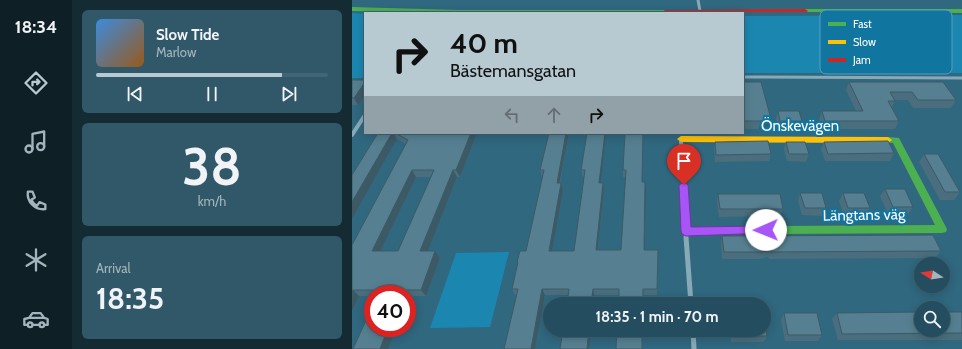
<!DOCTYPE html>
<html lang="en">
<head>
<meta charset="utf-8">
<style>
  :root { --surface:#244e5f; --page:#305868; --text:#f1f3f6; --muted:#a3b4bd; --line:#416574; --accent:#b7cad2 }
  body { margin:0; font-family:Cabin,sans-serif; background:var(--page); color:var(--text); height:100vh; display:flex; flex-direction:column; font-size:15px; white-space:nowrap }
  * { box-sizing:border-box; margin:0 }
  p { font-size:13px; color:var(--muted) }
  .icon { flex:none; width:22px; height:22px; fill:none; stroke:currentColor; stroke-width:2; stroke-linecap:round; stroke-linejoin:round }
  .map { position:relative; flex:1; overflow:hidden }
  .details { display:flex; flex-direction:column; gap:10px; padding:10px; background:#142b34; width:280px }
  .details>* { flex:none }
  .banner { position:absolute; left:12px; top:12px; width:380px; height:122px; border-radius:0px; box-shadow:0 2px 10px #0003,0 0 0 1px var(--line); background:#b7cad2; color:#111; overflow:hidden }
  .needle { width:26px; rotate:282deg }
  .controls { position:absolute; left:562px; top:257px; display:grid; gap:8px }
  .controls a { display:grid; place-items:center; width:36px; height:36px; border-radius:50%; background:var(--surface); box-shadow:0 2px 10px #0003,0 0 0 1px var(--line); font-size:20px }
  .speed { position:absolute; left:12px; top:285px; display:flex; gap:8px; font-size:20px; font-weight:700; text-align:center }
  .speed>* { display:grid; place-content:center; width:52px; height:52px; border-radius:50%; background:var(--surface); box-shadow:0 2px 10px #0003,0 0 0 1px var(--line); line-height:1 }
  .speed .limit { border:6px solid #d22; background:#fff; color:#111 }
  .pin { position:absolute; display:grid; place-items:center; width:34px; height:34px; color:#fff; margin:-41px -17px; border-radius:50% 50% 50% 0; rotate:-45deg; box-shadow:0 0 4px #0007 }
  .pin .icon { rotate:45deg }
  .me { position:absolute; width:44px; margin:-22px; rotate:269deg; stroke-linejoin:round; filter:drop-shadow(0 0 3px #0008) }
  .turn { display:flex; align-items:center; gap:14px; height:84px; padding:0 20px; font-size:18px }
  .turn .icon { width:52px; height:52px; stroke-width:2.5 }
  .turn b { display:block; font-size:28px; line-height:34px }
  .lanes { display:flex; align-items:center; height:38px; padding:0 20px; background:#0003; justify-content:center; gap:20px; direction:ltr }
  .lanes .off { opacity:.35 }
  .big { font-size:30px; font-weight:800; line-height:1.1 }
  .details .widget { flex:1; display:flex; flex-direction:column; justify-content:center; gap:6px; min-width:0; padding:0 14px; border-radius:6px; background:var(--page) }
  .details .dial { align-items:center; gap:0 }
  .dial b { font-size:52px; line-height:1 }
  .song { display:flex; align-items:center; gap:12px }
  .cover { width:48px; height:48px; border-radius:6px; background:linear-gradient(135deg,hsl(210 70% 55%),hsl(30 70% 35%)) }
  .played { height:4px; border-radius:2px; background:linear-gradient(90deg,var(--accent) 80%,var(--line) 80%) }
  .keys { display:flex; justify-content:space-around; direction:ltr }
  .trip { position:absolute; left:191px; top:297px; width:228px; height:40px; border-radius:20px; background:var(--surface); box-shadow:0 2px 10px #0003,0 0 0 1px var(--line); font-weight:800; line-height:40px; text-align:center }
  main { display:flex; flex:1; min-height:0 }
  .menu { display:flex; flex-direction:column; width:72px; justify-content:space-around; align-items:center; background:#0e1f26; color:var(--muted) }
  .menu .icon { width:28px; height:28px }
  .menu .on { color:var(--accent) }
  .menu b { font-size:18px; color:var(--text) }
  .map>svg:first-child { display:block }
  .green { fill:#1b87b1 }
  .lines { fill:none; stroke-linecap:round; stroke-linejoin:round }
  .street-far2 { stroke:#88aab8; stroke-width:3 }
  .street-far1 { stroke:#88aab8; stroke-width:4 }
  .street { stroke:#88aab8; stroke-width:5 }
  .fast { fill:#4caf50; fill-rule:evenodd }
  .slow { fill:#ffc107; fill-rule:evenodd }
  .jam { fill:#c62828; fill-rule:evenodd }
  .wall { fill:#4a6e7d; fill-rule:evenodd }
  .shaded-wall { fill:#3c5a66 }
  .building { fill:#568091; stroke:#3c5a66; fill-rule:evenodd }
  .route { fill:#a855f7; stroke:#6d37a1 }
  .labels { text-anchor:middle; stroke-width:4; stroke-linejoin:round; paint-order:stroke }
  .street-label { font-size:15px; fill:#fff; stroke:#10759f }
  .key { fill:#10759f; stroke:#589ebc; stroke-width:1 }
  .key-label { font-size:11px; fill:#fff }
</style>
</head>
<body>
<main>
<nav class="menu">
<b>18:34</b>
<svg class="icon on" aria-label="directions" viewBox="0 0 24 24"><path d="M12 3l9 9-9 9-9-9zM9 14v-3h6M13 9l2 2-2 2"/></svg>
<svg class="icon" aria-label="music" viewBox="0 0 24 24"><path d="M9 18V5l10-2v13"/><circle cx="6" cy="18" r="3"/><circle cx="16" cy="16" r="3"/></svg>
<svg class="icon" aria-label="phone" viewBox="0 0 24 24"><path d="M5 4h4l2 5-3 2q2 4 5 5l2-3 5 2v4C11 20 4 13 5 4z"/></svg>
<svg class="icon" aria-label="climate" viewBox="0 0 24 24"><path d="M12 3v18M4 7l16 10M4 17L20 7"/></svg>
<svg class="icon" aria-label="car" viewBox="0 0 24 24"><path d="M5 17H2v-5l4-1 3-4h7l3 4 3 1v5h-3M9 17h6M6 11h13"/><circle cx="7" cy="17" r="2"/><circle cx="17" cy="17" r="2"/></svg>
</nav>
<section class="details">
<div class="widget">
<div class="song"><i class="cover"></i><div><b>Slow Tide</b><p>Marlow</p></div></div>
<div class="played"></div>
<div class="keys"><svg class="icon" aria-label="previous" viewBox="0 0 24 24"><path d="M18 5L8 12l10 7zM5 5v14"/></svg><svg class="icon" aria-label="pause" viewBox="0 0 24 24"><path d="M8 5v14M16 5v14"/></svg><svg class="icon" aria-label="next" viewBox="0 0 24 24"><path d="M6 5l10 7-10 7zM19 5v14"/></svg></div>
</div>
<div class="widget dial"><b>38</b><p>km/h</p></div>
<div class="widget"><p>Arrival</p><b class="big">18:35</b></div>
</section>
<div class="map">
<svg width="610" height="349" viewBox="0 0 610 349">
  <rect width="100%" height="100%" fill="#30687f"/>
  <g class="green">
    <polygon points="0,13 13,14 13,78 0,78"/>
    <polygon points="610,15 610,73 391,73 391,16"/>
    <polygon points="157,252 138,327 78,328 104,253"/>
  </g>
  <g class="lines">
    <g class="street-far2">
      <polyline points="346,0 348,11"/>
      <polyline points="391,77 610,78"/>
    </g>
    <g class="street-far1">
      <polyline points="0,135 13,115"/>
      <polyline points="329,141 333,204"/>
    </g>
    <g class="street">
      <polyline points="333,203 334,226"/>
      <polyline points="334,237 339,304"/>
      <polyline points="341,330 342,349"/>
    </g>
    <g class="fast">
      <polygon points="0,7 107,10 313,10 316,12 78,13 0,11"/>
      <polygon points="453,9 610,9 610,13 451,12 450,11"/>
      <polygon points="536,137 547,138 595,229 594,232 590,233 426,234 422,233 421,230 422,227 426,226 583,225 541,143 533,142 532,140"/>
    </g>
    <polygon class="slow" points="329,136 536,137 540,140 536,143 329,142 325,139"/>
    <g class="jam">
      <polygon points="453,9 456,11 455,12 310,12 313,10"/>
      <polygon points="426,226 430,227 431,230 430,233 426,234 334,235 330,234 329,231 330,228 334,227"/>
    </g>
  </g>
  <g class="wall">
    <polygon points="0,80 13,80 13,96 6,105 0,105"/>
    <polygon points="391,82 417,126 407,129 391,129"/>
    <polygon points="497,82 591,82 604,100 599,108 561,108 556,100 542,100 543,101 540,107 547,121 543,129 471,129 467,119 470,111 504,111 494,90"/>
    <polygon points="426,111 450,121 448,129 426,129 424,119"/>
    <path d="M26,133H125L108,177H105L75,251L88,258L74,296H57L55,294H21V296H7L0,311V245L54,144L45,139L0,219V175ZM64,177H79L46,251H28Z"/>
    <polygon points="197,133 217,133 208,183 209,183 211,190 200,251 222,251 232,177 231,177 229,170 235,133 249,183 252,190 246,250 269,250 274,177 271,177 271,170 273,133 290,182 293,182 292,250 306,250 305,295 291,295 291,304 267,304 267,295 242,295 241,304 215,304 216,295 193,295 183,349 152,349 165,295 163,295 160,289 166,264 165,262 174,251 191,177 190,177 188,170"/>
    <polygon points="363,142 419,154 417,161 363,162 362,150"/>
    <polygon points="434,142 457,154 454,162 435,161 432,149"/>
    <polygon points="472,142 542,153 538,161 473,161 469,149"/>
    <polygon points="572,154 608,192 602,200 588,200 567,162"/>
    <polygon points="533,189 561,207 556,214 536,214 528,196"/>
    <polygon points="448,193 474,208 471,216 450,215 446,201"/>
    <polygon points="491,193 518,208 513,215 492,216 487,201"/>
    <polygon points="366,194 431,209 428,216 367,217 365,202"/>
    <polygon points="370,236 589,251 583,258 417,259 416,257 407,259 370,259 369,243"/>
    <polygon points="610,312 610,340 486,340 480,319 485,313"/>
    <polygon points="432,313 470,335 466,341 433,341 429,320"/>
    <polygon points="378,330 412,330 415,336 412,342 379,342"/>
  </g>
  <g class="shaded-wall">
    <polygon points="13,82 13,96 6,105 2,98"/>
    <polygon points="419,119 417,126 407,129 409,121"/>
    <polygon points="40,133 41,133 45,139 0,219 0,202"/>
    <polygon points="119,133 125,133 108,177 104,170"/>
    <polygon points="214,133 217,133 206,190 205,183"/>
    <polygon points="253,133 254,133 248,190 247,183"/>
    <polygon points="60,170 64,177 25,258 20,251"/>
    <polygon points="101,170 105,177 73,258 68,251"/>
    <polygon points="293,182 294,189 292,256 292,250"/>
    <polygon points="209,183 211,190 199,257 197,251"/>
    <polygon points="251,183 252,190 245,256 244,250"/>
    <polygon points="83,251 88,258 74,296 69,290"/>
    <polygon points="190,289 193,295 183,349 179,349"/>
    <polygon points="241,289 242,295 241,304 239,304"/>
    <polygon points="1,290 7,296 0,311 0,292"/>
    <polygon points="52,290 57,296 55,301 55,294 50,294"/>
    <polygon points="36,328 44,328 36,349 28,349"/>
    <polygon points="237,330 239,330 237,349 235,349"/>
  </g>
  <g class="building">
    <polygon points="0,80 13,80 13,82 2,98 0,98"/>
    <polygon points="391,82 409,82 419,119 409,121 391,121"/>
    <polygon points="497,82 591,82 604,100 566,100 560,92 538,92 543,101 536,101 547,121 473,121 470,111 511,111"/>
    <polygon points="426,111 447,111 450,121 428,121"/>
    <polygon points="26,133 40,133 0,202 0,175"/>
    <path d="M43,133H119L104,170H101L68,251H83L69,290H52L50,294H26L28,290H1L0,292V245L56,140ZM60,170H82L46,251H20Z"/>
    <polygon points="197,133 214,133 205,183 209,183 197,251 222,251 233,170 229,170 235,133 253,133 247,183 251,183 244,250 269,250 274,170 271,170 273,133 291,133 290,182 293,182 292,250 306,250 305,289 291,289 291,304 267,304 267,289 241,289 239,304 215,304 217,289 190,289 179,349 152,349 166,289 160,289 166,262 165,262 168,251 174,251 192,170 188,170"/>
    <polygon points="416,141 419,154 364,155 363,142"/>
    <polygon points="536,141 542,153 476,154 472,142"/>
    <polygon points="434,142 453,142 457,154 437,154"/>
    <polygon points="572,154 586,154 608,192 593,192"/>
    <polygon points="533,189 553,189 561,207 541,207"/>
    <polygon points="448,193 470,193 474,208 453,208"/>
    <polygon points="491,193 512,193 518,208 496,208"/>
    <polygon points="366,194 428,194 431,209 368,209"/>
    <polygon points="581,235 589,251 419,252 419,250 409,252 372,252 370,236"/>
    <polygon points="21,305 21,328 36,328 28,349 1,349"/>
    <polygon points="569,312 569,330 591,330 591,312 610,312 610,333 490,334 485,313"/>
    <polygon points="432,313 465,313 470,335 436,335"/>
    <polygon points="412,317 415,336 381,336 380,330 412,330"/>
    <polygon points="211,330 237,330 235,349 208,349"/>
    <polygon points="265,330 290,330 290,349 264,349"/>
  </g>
  <polygon class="route" points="332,182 336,185 339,227 414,226 418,228 419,230 418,233 334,236 330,234 329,231 327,185"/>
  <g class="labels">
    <g class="street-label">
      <text x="448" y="131">Önskevägen</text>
      <text transform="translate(512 215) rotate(-1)" y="5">Längtans väg</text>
    </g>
  </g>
  <rect x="468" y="10" width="132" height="64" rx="6" class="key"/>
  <rect x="476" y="22" width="18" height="4" fill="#4caf50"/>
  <rect x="476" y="40" width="18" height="4" fill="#ffc107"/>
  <rect x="476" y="58" width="18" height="4" fill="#c62828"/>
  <g class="key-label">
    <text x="501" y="28">Fast</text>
    <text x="501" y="46">Slow</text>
    <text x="501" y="64">Jam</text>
  </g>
</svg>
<div class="controls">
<a><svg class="needle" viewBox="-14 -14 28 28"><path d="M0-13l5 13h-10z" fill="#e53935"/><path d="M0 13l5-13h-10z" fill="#a3b4bd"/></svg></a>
<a><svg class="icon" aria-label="search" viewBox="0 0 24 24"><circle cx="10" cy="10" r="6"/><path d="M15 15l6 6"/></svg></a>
</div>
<div class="speed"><div class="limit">40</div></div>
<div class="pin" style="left:332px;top:185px;background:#d93025"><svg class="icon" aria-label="arrive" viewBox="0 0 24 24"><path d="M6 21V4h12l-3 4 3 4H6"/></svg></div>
<svg class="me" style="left:414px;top:230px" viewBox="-20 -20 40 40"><circle r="19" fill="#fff"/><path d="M0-13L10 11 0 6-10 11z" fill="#a855f7"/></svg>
<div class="trip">18:35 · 1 min · 70 m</div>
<div class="banner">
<div class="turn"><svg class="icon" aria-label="right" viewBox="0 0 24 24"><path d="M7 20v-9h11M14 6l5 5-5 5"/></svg><div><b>40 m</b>Bästemansgatan</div></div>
<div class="lanes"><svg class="icon off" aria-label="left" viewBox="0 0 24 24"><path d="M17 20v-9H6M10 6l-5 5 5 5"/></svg><svg class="icon off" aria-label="ahead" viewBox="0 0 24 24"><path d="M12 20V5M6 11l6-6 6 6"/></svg><svg class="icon" aria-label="right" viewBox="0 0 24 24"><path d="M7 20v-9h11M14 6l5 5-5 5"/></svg></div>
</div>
</div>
</main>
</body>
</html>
